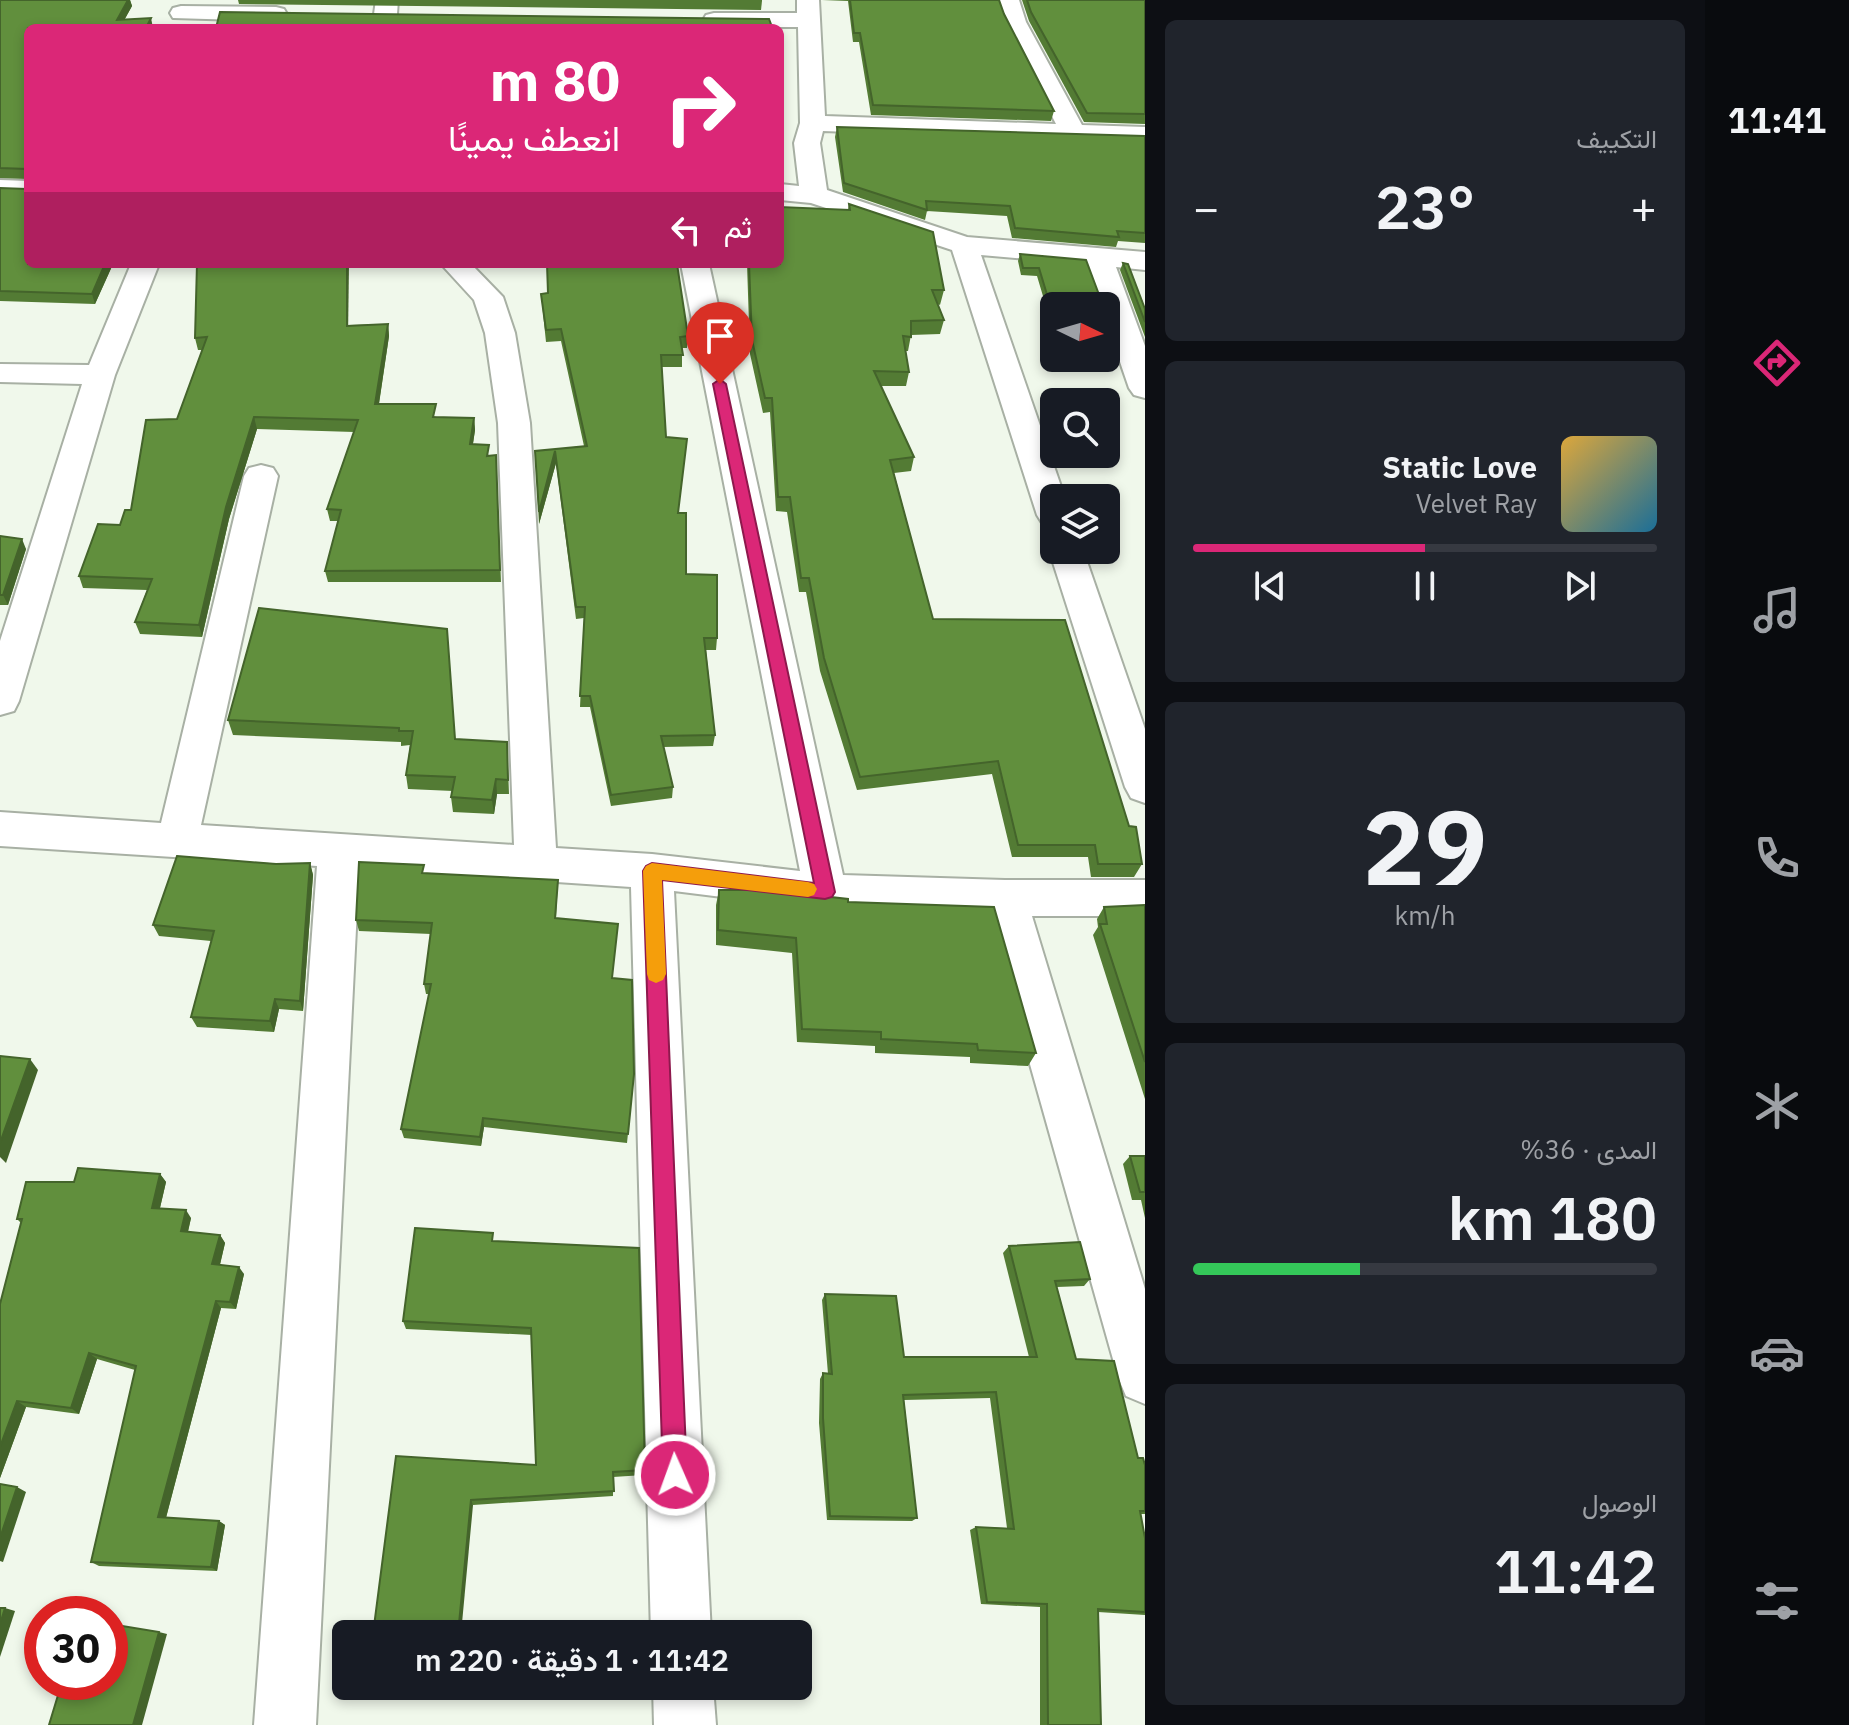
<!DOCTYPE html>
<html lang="ar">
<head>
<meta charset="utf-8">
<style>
  :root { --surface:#171b24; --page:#20242c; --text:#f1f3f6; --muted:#9ea1a6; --line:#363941; --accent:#db2777 }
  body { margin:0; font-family:"IBM Plex Sans",Vazirmatn,sans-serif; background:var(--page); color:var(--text); direction:rtl; height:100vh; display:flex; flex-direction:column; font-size:30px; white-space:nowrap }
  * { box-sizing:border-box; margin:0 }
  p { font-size:26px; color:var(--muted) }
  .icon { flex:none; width:44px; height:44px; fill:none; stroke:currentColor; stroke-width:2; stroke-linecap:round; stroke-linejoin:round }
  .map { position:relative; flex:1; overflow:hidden; direction:ltr }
  .drawer { display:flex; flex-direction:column; gap:20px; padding:20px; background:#0d0f14; width:560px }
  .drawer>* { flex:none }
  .hud { position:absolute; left:24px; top:24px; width:760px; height:244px; border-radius:12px; box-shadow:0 4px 12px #0003; direction:rtl; background:#db2777; color:#fff; overflow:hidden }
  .needle { width:52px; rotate:95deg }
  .controls { position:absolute; left:1040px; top:292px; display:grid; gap:16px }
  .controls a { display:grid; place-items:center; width:80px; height:80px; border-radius:12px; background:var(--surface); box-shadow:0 4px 12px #0003; font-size:40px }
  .speed { position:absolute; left:24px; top:1596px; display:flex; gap:16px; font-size:40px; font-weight:700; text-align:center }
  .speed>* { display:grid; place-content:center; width:104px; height:104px; border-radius:50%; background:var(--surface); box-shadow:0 4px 12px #0003; line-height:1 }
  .speed .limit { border:12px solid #d22; background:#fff; color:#111 }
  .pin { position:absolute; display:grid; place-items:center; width:68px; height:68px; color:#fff; margin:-82px -34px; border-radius:50% 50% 50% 0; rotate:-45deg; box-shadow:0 0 8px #0007 }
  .pin .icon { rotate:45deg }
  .me { position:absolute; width:88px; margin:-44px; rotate:358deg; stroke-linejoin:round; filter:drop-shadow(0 0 6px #0008) }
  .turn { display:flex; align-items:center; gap:28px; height:168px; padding:0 32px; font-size:36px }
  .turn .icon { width:104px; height:104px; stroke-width:2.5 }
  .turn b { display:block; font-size:56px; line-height:68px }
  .then { display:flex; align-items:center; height:76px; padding:0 32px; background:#0003; gap:16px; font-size:30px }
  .big { font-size:60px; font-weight:600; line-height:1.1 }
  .drawer .widget { flex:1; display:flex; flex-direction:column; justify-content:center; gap:12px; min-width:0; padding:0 28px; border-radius:12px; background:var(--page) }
  .drawer .dial { align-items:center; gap:0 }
  .dial b { font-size:104px; line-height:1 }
  .song { display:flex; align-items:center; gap:24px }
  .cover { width:96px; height:96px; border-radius:12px; background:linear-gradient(135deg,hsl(40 70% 55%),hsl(200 70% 35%)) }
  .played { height:8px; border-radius:4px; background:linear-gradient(90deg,var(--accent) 50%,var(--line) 50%) }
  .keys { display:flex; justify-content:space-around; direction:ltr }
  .heat { display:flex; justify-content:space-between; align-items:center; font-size:44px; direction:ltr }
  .charge { height:12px; border-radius:6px; background:linear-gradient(90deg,#34c759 36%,var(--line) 0) }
  .trip { position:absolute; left:332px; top:1620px; width:480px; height:80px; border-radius:12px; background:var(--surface); box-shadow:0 4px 12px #0003; font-weight:600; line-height:80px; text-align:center; direction:rtl }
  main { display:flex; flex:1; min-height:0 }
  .dock { display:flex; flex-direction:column; width:144px; justify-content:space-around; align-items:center; background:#090b0e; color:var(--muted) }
  .dock .icon { width:56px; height:56px }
  .dock .current { color:var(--accent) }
  .dock b { font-size:36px; color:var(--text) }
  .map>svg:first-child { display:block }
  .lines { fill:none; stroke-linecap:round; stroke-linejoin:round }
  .minor-casing { stroke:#a8b0a4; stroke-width:4 }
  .minor { fill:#fff; fill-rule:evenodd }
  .wall { fill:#537b34 }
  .shaded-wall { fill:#44642b }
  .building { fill:#618f3d; stroke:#44642b; stroke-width:2 }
  .route { fill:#db2777; stroke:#8e194d; stroke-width:2 }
  .slow { fill:#f59e0b }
</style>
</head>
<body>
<main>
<nav class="dock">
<b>11:41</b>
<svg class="icon current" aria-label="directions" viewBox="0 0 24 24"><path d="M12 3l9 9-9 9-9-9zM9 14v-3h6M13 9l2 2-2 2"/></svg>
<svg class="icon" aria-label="music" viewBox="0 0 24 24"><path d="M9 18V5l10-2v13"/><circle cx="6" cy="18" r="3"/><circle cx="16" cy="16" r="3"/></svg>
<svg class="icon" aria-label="phone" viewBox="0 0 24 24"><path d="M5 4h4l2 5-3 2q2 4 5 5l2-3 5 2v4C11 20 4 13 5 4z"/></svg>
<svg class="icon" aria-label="climate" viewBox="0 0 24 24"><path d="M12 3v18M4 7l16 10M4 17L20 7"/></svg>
<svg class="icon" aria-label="car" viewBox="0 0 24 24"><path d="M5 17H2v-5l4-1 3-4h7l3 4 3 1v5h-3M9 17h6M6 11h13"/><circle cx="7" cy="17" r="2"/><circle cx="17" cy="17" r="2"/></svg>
<svg class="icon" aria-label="filters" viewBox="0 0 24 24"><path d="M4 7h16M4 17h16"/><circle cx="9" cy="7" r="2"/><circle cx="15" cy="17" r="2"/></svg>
</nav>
<section class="drawer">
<div class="widget"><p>التكييف</p>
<div class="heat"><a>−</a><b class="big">23°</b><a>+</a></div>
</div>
<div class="widget">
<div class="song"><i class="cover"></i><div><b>Static Love</b><p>Velvet Ray</p></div></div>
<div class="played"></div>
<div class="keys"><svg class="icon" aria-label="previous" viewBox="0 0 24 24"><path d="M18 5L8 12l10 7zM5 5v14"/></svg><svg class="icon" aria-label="pause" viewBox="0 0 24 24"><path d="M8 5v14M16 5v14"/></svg><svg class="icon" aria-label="next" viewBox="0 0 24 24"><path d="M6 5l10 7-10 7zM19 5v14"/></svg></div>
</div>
<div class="widget dial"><b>29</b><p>km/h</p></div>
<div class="widget"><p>المدى · 36%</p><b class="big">180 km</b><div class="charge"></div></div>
<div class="widget"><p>الوصول</p><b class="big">11:42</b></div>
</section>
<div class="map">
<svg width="1145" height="1725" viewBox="0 0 1145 1725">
  <rect width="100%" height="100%" fill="#f0f8eb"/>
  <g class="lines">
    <g class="minor-casing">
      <g id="minor">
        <polygon points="376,0 398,0 396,28 372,28"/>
        <polygon points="797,0 819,0 825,116 1056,124 1004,22 997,0 1019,0 1026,22 1082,125 1145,127 1145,143 823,131 820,143 827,190 967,237 1145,252 1145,270 1116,267 1145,346 1145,398 1134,395 1129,388 1106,321 1106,306 1101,306 1086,264 981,255 1065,498 1054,498 1054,526 1042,523 1037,515 952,250 811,203 780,200 780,184 799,186 794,143 800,123 798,27 714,27 706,25 703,20 706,15 714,13 797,13"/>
        <polygon points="181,6 276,7 284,9 287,14 284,19 276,21 173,18 170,13 173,8"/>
        <polygon points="0,180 28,181 28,197 0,196"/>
        <polygon points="131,264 159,264 115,375 19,701 14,711 0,715 0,641 82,384 0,382 0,364 89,365"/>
        <polygon points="441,264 471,264 503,297 515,333 530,423 556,848 652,854 800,871 681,264 709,264 843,875 1005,880 1145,880 1145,916 1032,916 1145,1289 1145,1404 1126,1396 1118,1377 988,915 825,910 674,891 711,1634 651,1634 631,887 359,869 316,1725 254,1725 317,866 0,846 0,812 161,823 244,476 249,468 261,465 273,468 278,476 201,825 514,845 498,423 485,333 474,300"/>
        <polygon points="1054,541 1054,550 1083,550 1145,729 1145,803 1131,798 1125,787 1049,550"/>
        <polygon points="653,1686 713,1686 716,1725 654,1725"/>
      </g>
    </g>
    <use href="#minor" class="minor"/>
  </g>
  <g class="wall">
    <polygon points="0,0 130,0 132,6 124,20 154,27 28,28 28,264 113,264 95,304 0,301 0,188 27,189 27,179 0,178"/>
    <polygon points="238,0 762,0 762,1 761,10 239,4"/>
    <polygon points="822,0 999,0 1004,14 1054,111 1051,121 871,115 859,42 853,42 848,1"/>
    <polygon points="1022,0 1145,0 1145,124 1084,122 1029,21"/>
    <polygon points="837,127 1145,136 1145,243 1118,241 1116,247 1012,238 1007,216 927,211 925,220 843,192 835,137"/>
    <polygon points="849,204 944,290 940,305 938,304 944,320 940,334 911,335 908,351 905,351 909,372 906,386 881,386 914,457 911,471 894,473 933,619 1129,826 1142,864 1134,877 1091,877 1088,857 1012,857 992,774 857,790 820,671 806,592 799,592 787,512 776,511 770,412 763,413 750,354 747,264 780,264 848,210"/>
    <polygon points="1020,254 1086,260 1101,300 1106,302 1111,330 1108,337 1106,337 1106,306 1054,306 1054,333 1037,276 1021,275 1018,261"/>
    <polygon points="1123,263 1145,309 1145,337 1120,270"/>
    <polygon points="547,293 688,336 687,348 682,348 682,367 662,367 666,437 678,513 686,574 717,638 716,650 706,650 715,735 713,746 663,747 673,787 672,798 611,806 590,707 580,707 584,618 576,619 556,463 539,524 535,451 584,446 561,341 546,342 541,294"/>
    <polygon points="388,324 389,336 379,404 437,417 474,418 475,430 473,444 490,456 496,455 501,582 328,582 325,571 338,521 330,521 327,509 354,432 257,429 229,519 202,637 140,634 135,622 147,590 83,588 79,576 131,510 177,419 202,350 198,350 195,338 349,325"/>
    <polygon points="1061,358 1106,358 1107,364 1105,371 1065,370"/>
    <polygon points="0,536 26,549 8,605 0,605"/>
    <polygon points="259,608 456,739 507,742 509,794 497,794 494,814 453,812 451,797 453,791 408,789 406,775 410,745 401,746 401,742 233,735 228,720"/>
    <polygon points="310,863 313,875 303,1011 279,1009 274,1032 197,1027 191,1017 211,941 159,936 153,925 276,864"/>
    <polygon points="425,874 558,880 556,918 613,978 634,1074 627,1143 484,1127 481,1146 404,1138 401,1129 429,994 426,994 424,984 431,934 359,931 356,920"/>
    <polygon points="719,890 848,902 1036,1053 1028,1066 970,1063 970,1057 875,1053 875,1046 797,1042 792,953 716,945 716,905"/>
    <polygon points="1145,905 1145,1099 1093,935 1098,927 1097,919 1104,907"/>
    <polygon points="1130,1156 1145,1156 1145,1218 1141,1200 1132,1200 1123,1164"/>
    <polygon points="160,1174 166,1182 160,1208 191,1218 188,1232 220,1235 225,1243 220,1265 244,1274 236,1309 221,1308 166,1518 219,1521 225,1525 217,1571 99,1566 91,1562 135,1370 97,1359 79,1414 26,1407 0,1478 0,1304 21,1223 17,1219 74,1182"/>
    <polygon points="494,1241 645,1470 644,1475 613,1477 613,1496 473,1505 396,1456 536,1465 532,1335 406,1329 403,1321"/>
    <polygon points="1009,1246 1090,1279 1084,1286 1057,1287 1076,1359 1138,1458 1145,1465 1145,1514 1140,1514 1145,1538 1145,1615 1098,1612 1101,1725 1040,1725 1040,1607 981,1604 970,1530 976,1527 1007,1528 990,1398 904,1400 917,1518 912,1521 827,1520 819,1423 820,1379 823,1373 828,1374 822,1300 825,1294 904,1357 1029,1357 1003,1253"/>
  </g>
  <g class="shaded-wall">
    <polygon points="128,0 130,0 132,6 120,28 117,20"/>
    <polygon points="151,18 153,28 146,28"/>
    <polygon points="105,264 113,264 95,304 92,294"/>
    <polygon points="347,264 349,264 348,337 347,326"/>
    <polygon points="388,324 389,336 377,416 375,404"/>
    <polygon points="254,417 257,429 229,519 202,637 199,625 226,507"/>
    <polygon points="474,418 475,430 471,456 470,444"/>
    <polygon points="555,451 556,463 539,524 539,512"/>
    <polygon points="22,539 26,549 8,605 3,595"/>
    <polygon points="496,779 497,794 494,814 492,800"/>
    <polygon points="310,863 313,875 303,1011 300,1001"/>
    <polygon points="275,999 279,1009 274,1032 270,1021"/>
    <polygon points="30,1059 38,1070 6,1163 0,1157 0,1143"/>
    <polygon points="483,1118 484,1127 481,1146 480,1137"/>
    <polygon points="160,1174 166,1182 158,1216 152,1208"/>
    <polygon points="186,1210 191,1218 186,1239 181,1231"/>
    <polygon points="220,1235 225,1243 218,1272 212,1264"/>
    <polygon points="239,1267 244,1274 236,1309 230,1302"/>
    <polygon points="216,1301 221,1308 165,1521 158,1517"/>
    <polygon points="89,1353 97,1359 79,1414 71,1408"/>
    <polygon points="17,1401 26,1407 0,1478 0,1447"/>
    <polygon points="17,1487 26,1492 3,1562 0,1561 0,1538"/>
    <polygon points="471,1500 473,1505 461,1634 458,1634"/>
    <polygon points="219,1521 225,1525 217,1571 211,1567"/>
    <polygon points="5,1608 15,1611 0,1657 0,1624"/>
    <polygon points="159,1632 167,1634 142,1725 133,1725"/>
  </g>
  <g class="building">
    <polygon points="0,0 128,0 117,20 151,18 146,28 28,28 28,264 105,264 92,294 0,291 0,188 27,189 27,169 0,168"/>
    <polygon points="850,0 999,0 1004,14 1054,111 873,105 860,33 854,33"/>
    <polygon points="1027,0 1145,0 1145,114 1087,113 1031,12"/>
    <polygon points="220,12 769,19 772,27 216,28"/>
    <polygon points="837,127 1145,136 1145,233 1117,231 1119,237 1015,228 1010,206 926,201 927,210 844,183"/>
    <polygon points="849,204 933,232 944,290 932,290 944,320 911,321 911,337 903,336 909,372 874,371 914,457 890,460 933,619 1065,620 1129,826 1136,827 1142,864 1098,864 1095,845 1018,845 998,761 860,777 824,658 809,578 801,578 790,497 778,497 772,398 765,398 752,340 749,264 780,264 780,207 850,210"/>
    <polygon points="1020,254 1086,260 1101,300 1106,302 1111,330 1106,330 1106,306 1054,306 1054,318 1039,268 1023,268"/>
    <polygon points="1123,263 1128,264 1145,309 1145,322"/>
    <polygon points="197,264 347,264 347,326 388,324 375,404 436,404 433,417 474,418 470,444 489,445 487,456 496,455 500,570 325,571 341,510 327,509 358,420 254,417 226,507 199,625 135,622 152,579 79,576 98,524 120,525 125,510 131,510 146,420 177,419 207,337 195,338"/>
    <polygon points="547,264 677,264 688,336 680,337 683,355 661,355 666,437 687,439 678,513 686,513 686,574 717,575 717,638 704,638 715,735 661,736 673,787 611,795 590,696 580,696 585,607 576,607 555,451 539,512 535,451 587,446 561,329 546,330 541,294 548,293"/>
    <polygon points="1066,358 1106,358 1107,364 1068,363"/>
    <polygon points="0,536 22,539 3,595 0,595"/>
    <polygon points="259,608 447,629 455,739 507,742 508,780 496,779 492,800 451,797 455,777 406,775 413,731 399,731 399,728 228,720"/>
    <polygon points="177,856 276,864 310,863 300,1001 275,999 270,1021 191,1017 214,931 153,925"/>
    <polygon points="359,862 424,865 422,873 558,880 555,918 618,924 612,978 632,980 634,1074 628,1134 483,1118 480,1137 401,1129 431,984 424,984 432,923 356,920"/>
    <polygon points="719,890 768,890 848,899 848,902 994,907 1036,1053 978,1050 977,1044 881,1039 881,1032 802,1029 796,938 718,930"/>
    <polygon points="1145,905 1145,1062 1100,924 1107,924 1104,907"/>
    <polygon points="0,1056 30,1059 0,1143"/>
    <polygon points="1130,1156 1145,1156 1145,1192 1140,1192"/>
    <polygon points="78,1168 160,1174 152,1208 186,1210 181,1231 220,1235 212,1264 239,1267 230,1302 216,1301 158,1517 219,1521 211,1567 91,1562 136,1366 89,1353 71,1408 17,1401 0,1447 0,1304 22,1219 17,1219 26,1182 74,1182"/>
    <polygon points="415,1228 493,1233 492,1241 639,1248 645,1470 613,1472 614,1491 471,1500 458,1634 373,1634 396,1456 536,1465 531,1328 403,1321"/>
    <polygon points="1080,1242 1090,1279 1055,1281 1076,1359 1114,1361 1138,1458 1143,1458 1145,1465 1145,1511 1140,1511 1145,1538 1145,1612 1098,1609 1101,1725 1048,1725 1047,1604 987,1602 976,1527 1014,1529 996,1392 903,1395 917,1518 830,1516 823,1418 823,1373 832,1374 825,1294 896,1296 904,1357 1037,1357 1009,1246"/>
    <polygon points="0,1484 17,1487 0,1538"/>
    <polygon points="0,1608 5,1608 0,1624"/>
    <polygon points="110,1624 159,1632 133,1725 49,1725 62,1682 110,1682"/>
  </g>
  <polygon class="route" points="720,379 726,384 835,892 832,897 825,899 662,880 687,1475 684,1484 675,1487 667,1484 663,1475 643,871 646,866 652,863 814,883 713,384"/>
  <polygon class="slow" points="652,863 808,882 814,884 817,889 814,895 808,897 662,880 666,974 663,980 656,983 649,980 647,974 643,871 646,866"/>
</svg>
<div class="controls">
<a><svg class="needle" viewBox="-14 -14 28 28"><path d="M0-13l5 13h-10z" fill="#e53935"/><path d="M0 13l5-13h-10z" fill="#9ea1a6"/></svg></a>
<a><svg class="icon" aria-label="search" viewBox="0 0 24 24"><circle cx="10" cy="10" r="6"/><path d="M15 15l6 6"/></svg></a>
<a><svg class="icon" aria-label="layers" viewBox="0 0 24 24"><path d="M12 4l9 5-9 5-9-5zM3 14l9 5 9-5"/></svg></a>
</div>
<div class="speed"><div class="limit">30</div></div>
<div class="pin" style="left:720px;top:384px;background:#d93025"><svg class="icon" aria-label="arrive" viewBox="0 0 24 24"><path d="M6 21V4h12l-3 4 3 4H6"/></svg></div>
<svg class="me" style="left:675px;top:1475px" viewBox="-20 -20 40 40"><circle r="17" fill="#db2777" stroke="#fff" stroke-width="3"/><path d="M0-11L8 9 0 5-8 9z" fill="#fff"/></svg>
<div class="trip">11:42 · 1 دقيقة · 220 m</div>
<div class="hud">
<div class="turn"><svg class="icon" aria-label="right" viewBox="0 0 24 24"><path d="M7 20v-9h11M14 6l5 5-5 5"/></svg><div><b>80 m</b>انعطف يمينًا</div></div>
<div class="then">ثم<svg class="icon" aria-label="left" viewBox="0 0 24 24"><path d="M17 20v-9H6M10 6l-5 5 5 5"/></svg></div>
</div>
</div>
</main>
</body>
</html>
